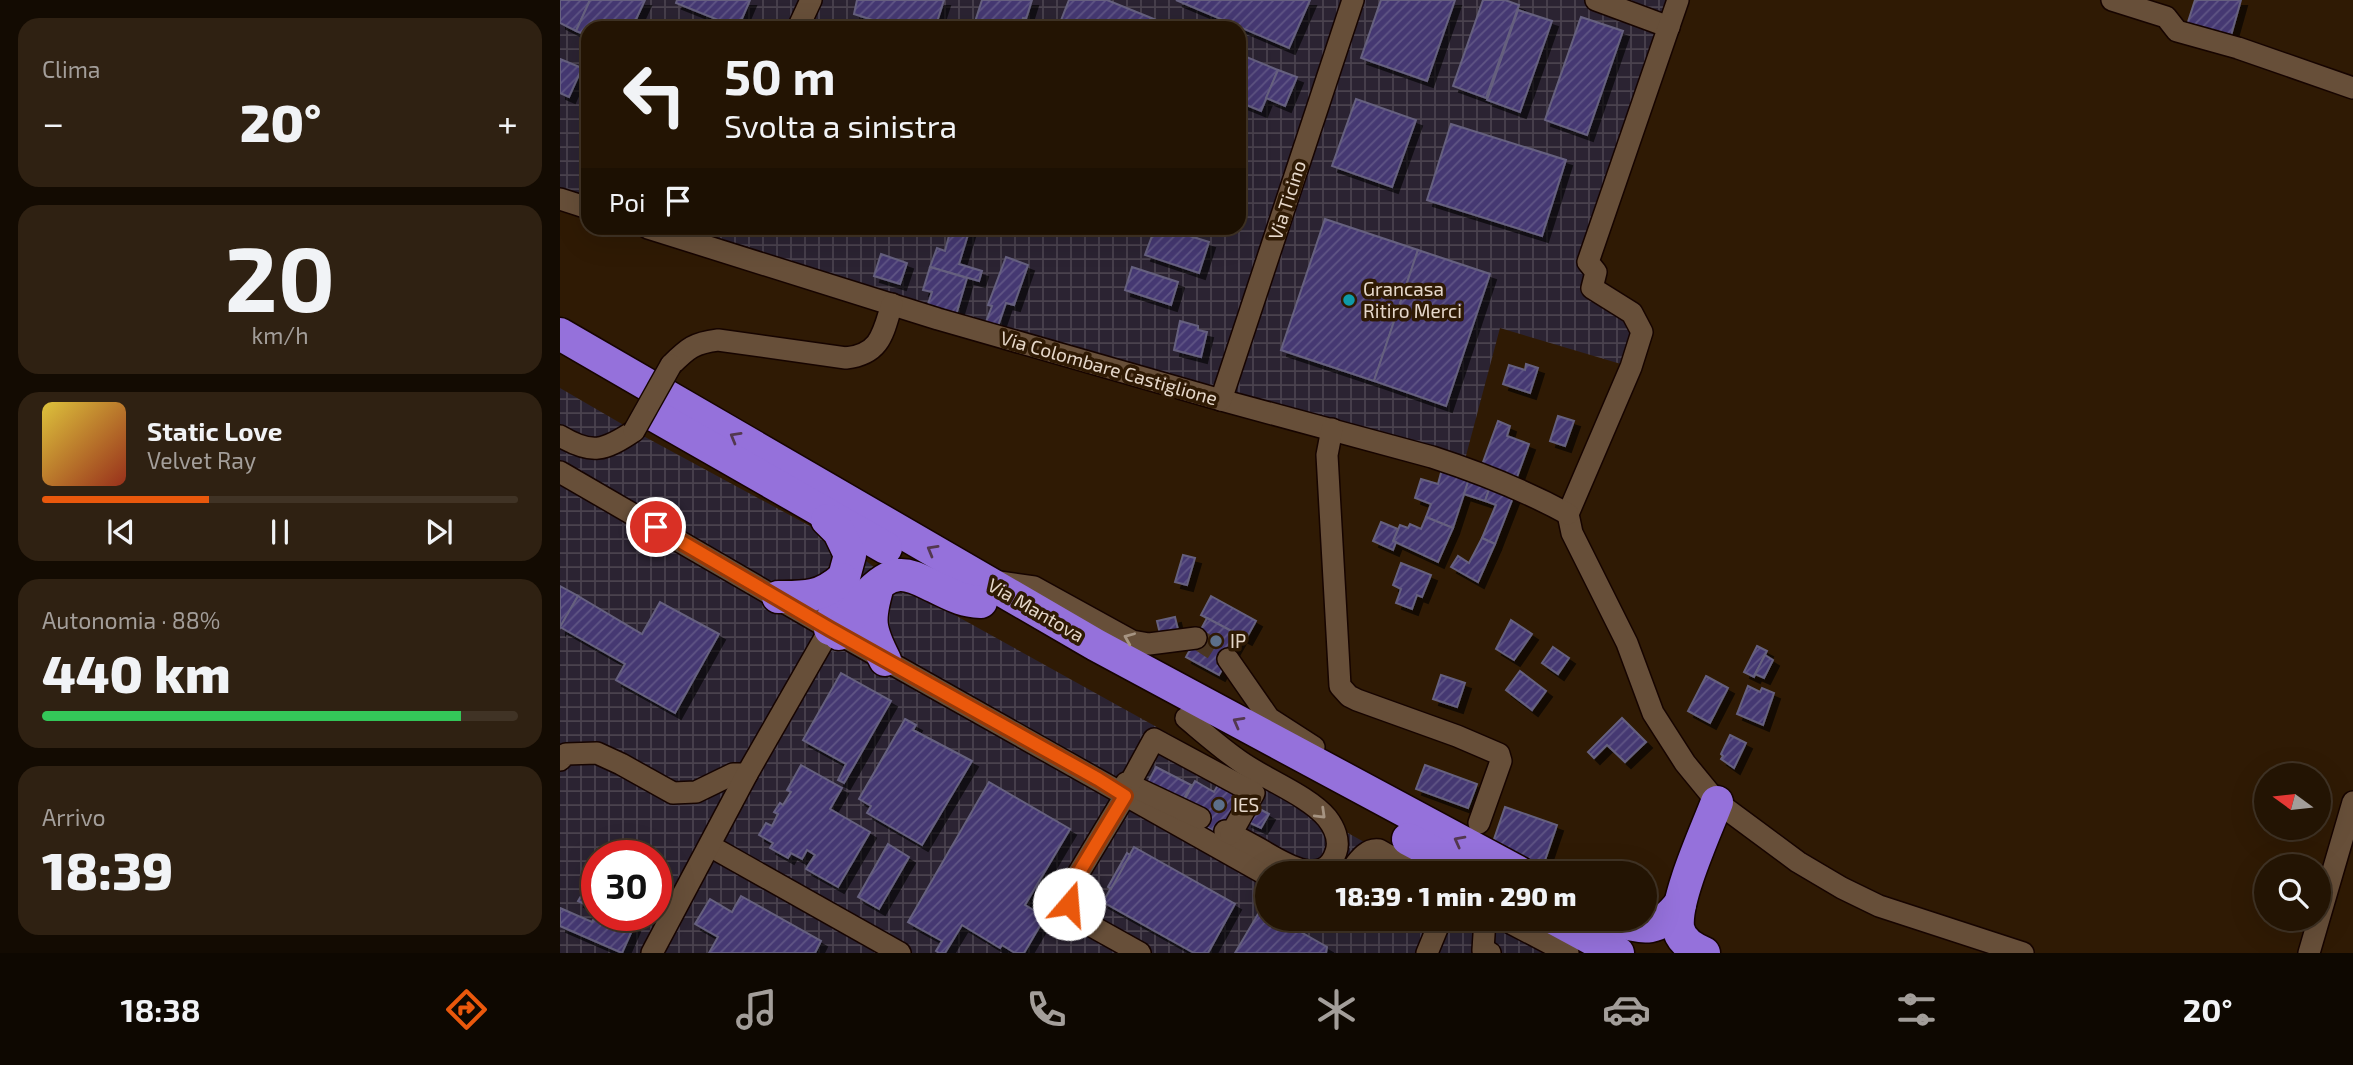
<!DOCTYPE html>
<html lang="it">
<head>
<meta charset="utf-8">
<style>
  :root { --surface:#231403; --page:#2f2112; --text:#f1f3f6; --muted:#a39e9a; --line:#403325; --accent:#ea580c }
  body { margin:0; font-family:"Exo 2",sans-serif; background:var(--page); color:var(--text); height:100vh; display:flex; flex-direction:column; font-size:26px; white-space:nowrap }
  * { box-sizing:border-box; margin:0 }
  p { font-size:23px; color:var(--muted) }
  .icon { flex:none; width:38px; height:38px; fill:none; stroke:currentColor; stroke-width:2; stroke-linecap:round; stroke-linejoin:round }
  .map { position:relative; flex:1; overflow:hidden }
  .details { display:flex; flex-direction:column; gap:18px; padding:18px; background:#130b02; width:560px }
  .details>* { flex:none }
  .banner { position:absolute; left:21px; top:21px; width:665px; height:214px; border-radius:21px; box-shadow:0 7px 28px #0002,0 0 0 2px var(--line); background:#231403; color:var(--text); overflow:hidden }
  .needle { width:46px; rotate:285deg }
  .fabs { position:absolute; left:1694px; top:763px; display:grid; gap:14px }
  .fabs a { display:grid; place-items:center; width:77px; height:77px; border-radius:50%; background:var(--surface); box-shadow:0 7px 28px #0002,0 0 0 2px var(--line); font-size:35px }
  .speed { position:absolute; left:21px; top:840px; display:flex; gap:14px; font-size:35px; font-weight:700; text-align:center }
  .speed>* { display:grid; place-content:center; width:91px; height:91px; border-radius:50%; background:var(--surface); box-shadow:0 7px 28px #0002,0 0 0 2px var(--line); line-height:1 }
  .speed .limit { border:10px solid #d22; background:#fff; color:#111 }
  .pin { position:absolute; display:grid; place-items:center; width:60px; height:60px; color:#fff; margin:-30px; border:4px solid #fff; border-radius:50%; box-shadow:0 2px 7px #0007 }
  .me { position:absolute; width:77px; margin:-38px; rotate:18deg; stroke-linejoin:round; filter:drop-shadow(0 0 5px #0008) }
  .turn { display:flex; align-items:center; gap:24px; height:147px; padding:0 28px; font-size:32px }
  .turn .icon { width:91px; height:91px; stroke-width:2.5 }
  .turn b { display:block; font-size:49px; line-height:60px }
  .then { display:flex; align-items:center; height:66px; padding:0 28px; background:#0003; gap:14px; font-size:26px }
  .big { font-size:52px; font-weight:800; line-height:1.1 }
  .details .tile { flex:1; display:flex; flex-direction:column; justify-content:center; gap:10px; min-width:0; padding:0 24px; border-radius:21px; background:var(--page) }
  .details .dial { align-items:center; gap:0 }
  .dial b { font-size:91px; line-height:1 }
  .song { display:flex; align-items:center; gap:21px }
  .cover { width:84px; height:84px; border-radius:10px; background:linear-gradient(135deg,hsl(50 70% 55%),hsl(10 70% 35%)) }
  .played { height:7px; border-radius:4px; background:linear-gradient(90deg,var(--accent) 35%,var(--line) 35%) }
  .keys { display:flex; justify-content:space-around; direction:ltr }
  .heat { display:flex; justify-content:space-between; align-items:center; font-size:38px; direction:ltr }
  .charge { height:10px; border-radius:5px; background:linear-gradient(90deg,#34c759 88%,var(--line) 0) }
  .trip { position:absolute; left:695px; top:861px; width:402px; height:70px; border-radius:35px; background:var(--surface); box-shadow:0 7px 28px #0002,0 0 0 2px var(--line); font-weight:800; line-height:70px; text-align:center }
  .tabs { display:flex; height:112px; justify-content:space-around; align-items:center; background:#0e0801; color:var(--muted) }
  .tabs .icon { width:49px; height:49px }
  .tabs .selected { color:var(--accent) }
  .tabs b { font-size:32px; color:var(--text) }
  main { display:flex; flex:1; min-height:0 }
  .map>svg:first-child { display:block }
  .industrial { fill:url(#industrial-grid); fill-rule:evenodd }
  .building { fill:url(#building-hatch); stroke:#66617f; stroke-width:2; filter:url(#shadow) }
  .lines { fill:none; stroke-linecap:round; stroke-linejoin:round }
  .minor-tunnel { stroke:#4a3622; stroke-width:21; stroke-dasharray:21 10; stroke-linecap:butt }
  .minor-casing { stroke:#160400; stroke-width:24 }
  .highway-casing { stroke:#160400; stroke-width:35 }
  .minor { stroke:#674f39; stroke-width:21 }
  .highway { stroke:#9571db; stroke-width:32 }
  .minor-bridge-casing { stroke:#160400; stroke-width:24; stroke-linecap:butt }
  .minor-bridge { stroke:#674f39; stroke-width:21 }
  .oneway { stroke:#53384f }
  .oneway2 { stroke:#a69482 }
  .route-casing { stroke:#983908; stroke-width:18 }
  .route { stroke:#ea580c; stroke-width:12 }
  .culture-dot { fill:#0f9aa8; stroke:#2f1a04; stroke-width:2.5 }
  .service-dot { fill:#5c6f8a; stroke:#2f1a04; stroke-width:2.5 }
  .labels { text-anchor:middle; stroke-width:7; stroke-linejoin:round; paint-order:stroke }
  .street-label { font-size:19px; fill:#e6d8cb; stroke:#2f1a04 }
  .poi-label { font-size:19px; fill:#e6d8cb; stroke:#2f1a04; text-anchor:start }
</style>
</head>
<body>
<main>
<section class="details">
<div class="tile"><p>Clima</p>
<div class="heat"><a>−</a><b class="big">20°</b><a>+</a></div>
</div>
<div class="tile dial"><b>20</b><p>km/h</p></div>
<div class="tile">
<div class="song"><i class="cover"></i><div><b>Static Love</b><p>Velvet Ray</p></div></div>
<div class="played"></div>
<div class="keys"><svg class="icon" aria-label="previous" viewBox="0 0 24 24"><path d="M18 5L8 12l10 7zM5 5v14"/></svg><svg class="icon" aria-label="pause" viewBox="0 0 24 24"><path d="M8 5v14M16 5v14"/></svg><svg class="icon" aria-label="next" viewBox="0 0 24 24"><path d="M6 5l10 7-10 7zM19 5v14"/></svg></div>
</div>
<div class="tile"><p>Autonomia · 88%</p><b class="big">440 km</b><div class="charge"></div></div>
<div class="tile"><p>Arrivo</p><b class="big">18:39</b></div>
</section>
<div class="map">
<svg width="1793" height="953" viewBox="0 0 1793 953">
  <defs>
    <pattern id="industrial-grid" width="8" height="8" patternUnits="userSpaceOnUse" patternTransform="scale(1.75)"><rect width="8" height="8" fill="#2b2332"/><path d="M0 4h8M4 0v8" fill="none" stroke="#4a424e"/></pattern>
    <pattern id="building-hatch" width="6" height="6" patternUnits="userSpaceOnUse" patternTransform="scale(1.75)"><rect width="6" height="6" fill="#453972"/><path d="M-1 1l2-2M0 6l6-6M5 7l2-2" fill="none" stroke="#605585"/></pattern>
    <filter id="shadow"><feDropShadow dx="6" dy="6" stdDeviation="0" flood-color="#0009"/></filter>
  </defs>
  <rect width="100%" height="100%" fill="#2f1a04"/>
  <g class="industrial">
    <polygon points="0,0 1118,0 1028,262 1033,288 1072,313 1071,367 940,328 903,467 89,228 679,228 679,28 28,28 28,208 0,199"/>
    <path d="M0,388L74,431L287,546L328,578L860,873H707V919H943L1008,953H0ZM37,856H96V915H37Z"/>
  </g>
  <g class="building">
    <polygon points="0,0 30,0 16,31 0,23"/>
    <polygon points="30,0 85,0 72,28 28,28 28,36 16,31"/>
    <polygon points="117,0 190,0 178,28 116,3"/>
    <polygon points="297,0 384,0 376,25 373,24 372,28 331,28 331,26 294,14"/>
    <polygon points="422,0 472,0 466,19 463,18 461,25 466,28 413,28"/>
    <polygon points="509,0 547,0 616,28 498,28"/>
    <polygon points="616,0 750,0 729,48"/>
    <polygon points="821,0 895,0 867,81 801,58"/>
    <polygon points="923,0 945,0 959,5 926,98 893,86"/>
    <polygon points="1635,0 1681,0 1670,39 1627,25"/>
    <polygon points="958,10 992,21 960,112 927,100"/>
    <polygon points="1021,17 1063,31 1027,135 985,120"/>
    <polygon points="679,54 718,70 701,111 679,102"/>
    <polygon points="0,59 22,68 9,97 0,93"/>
    <polygon points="718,70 737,77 725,106 706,98"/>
    <polygon points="796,99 856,120 832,187 772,166"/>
    <polygon points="891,124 1006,160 982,236 867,200"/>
    <polygon points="765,219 858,250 814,381 721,350"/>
    <polygon points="391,228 410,228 399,264 422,271 419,281 370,267 377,248 385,251"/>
    <polygon points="595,228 604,228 649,242 639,273 585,255"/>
    <polygon points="858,250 930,274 886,406 814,381"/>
    <polygon points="321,254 347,263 340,284 314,276"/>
    <polygon points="446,257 468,265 454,305 446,303 438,326 426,322 432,306 428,305"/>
    <polygon points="370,267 407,278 396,315 367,307 372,292 363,290"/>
    <polygon points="572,267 618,282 611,305 565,290"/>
    <polygon points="620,321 638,326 638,330 647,332 641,357 614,350"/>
    <polygon points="966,364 978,368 970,393 943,384 949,365 965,370"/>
    <polygon points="998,416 1014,421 1005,446 990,441"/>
    <polygon points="938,421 950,426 947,436 969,444 957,477 922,465"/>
    <polygon points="882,469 909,479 893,528 866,517 871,504 855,498 861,479 878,484"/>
    <polygon points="909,479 930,487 925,501 904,494"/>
    <polygon points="930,487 954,495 935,544 922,538 936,505 925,501"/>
    <polygon points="866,517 893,528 878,562 833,541 840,525 848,528 850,524 861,529"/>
    <polygon points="821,522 838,529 833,541 836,542 833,550 813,541"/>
    <polygon points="922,538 935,544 918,582 891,567 898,556 909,563"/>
    <polygon points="623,555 635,558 627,585 615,582"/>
    <polygon points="841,563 871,575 862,597 857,595 852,609 836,603 841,589 833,585"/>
    <polygon points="0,586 18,596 0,628"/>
    <polygon points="18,596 82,634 100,602 159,634 115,713 56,680 65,664 0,627"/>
    <polygon points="651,596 696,621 686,639 641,615"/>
    <polygon points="615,617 619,634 601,638 597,621"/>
    <polygon points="647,618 681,636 659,675 626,657"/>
    <polygon points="951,620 972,634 954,660 936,649"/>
    <polygon points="1197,646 1207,651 1194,677 1184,672"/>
    <polygon points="993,647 1009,658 998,674 982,663"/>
    <polygon points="1205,655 1213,660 1204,678 1195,674"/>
    <polygon points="960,671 986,691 972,710 946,690"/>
    <polygon points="281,673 331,701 284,783 278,780 286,764 243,740"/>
    <polygon points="881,675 905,683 897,707 873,699"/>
    <polygon points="1146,676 1168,688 1150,723 1128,711"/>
    <polygon points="1188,686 1200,692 1202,688 1214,693 1203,725 1177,714"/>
    <polygon points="1062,718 1086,742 1065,762 1047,745 1034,758 1028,752"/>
    <polygon points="345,719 356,725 353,730 412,761 362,845 307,813 311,806 299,799"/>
    <polygon points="1170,735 1186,743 1174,768 1161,759 1163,756 1161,754"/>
    <polygon points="241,765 282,788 270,809 310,832 278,887 246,869 255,855 247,850 242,859 231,853 228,858 210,848 213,843 199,835 206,823 212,826 218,814 214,812 220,803 223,805 231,792 227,790"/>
    <polygon points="865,765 917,784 908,808 856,789"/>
    <polygon points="596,767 631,785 621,804 586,786"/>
    <polygon points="662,778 686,792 662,836 638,822 622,804 635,781 654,792"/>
    <polygon points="429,782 510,829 465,905 485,917 464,953 455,953 442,945 440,948 402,925 385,953 379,953 376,951 382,941 348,922"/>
    <polygon points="694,806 709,814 701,828 686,821"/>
    <polygon points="945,807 997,825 983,866 931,848"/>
    <polygon points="328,844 349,857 319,909 298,897"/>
    <polygon points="574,847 675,904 648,953 634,953 543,902"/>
    <polygon points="567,853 570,855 551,889 548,887"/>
    <polygon points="37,870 37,910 18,901"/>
    <polygon points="181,896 261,941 255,953 149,953 158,937 135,924 150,899 172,912"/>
    <polygon points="0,908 32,922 37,913 37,915 49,915 74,926 62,953 0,926"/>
    <polygon points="701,909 707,912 707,919 718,919 767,947 766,953 675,953"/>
  </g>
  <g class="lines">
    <polyline class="minor-tunnel" points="636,638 668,659"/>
    <g class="minor-casing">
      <g id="minor">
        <polyline points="1036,0 1109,27"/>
        <polyline points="1118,0 1028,262 1036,272 1032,288 1072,313 1082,332 1071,367 1008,514 1012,533 1067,643 1093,713 1125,763 1157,802 1238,862 1282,888 1319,906 1463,953"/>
        <polyline points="1552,0 1606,17 1617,31 1678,48 1793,88"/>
        <polyline points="238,28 251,0"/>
        <polyline points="0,199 28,208"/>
        <path d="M88,228L378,319L661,400L872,457C918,472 964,490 1008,514"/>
        <path d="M111,365C128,348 134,343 158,340L286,358C321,354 323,333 332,304"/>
        <polyline points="661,400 793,0"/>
        <polyline points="772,429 767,455 780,686 789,696 797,700 897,736 939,754 941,761 919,823"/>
        <path d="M0,436C32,455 44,451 74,431"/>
        <polyline points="0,472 279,634 707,875"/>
        <polyline points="439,582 474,587 572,641 589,644 636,638"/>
        <polyline points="668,659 709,718 754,747"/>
        <path d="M626,718C644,733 662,749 681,762C705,779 749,796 767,818C774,827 780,840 776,852C763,891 719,860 698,848C687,842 676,836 665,831"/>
        <polyline points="0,760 6,754 37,753 61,764 113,793 136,792 173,774 187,774"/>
        <polyline points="566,783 640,818"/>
        <polyline points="570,783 594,739 694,793 671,834"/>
        <path d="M565,796L512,884C506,897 508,909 519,919L580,953"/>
        <polyline points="150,846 340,953"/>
        <path d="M789,873C797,863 805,848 819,850L860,873"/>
        <polyline points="925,919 923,950 930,953"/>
        <polyline points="943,919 1008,953"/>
        <polyline points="92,953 187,774 270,629"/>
        <polyline points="867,953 881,919"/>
        <polyline points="1749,953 1793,802"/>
      </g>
    </g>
    <g class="highway-casing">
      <g id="highway">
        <polyline points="0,334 536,645 960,873"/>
        <polyline points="92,414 326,548"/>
        <polyline points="267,520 279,532 290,555 270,629"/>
        <path d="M318,586C308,620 309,629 325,660"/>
        <path d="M218,597C245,597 260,598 282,579"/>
        <path d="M279,634C291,615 315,577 339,575C352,574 364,582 375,587C392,595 401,601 421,602"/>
        <polyline points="848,839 912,873"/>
        <polyline points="995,919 1058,953"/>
        <path d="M1054,919C1086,930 1097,932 1120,904"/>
        <path d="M1144,953C1132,948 1120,940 1118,927C1115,898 1146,831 1157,802"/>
      </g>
    </g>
    <use href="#minor" class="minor"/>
    <use href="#highway" class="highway"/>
    <g class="minor-bridge-casing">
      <polyline id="minor-bridge" points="74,431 111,365"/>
    </g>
    <use href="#minor-bridge" class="minor-bridge"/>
  </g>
  <defs><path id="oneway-chevron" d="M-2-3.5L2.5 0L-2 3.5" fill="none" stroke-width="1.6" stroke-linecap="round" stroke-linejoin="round" transform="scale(1.75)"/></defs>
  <g class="oneway">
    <use href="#oneway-chevron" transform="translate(175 437) rotate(-150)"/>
    <use href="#oneway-chevron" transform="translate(372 550) rotate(-150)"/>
    <use href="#oneway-chevron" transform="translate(678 722) rotate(-151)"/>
    <use href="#oneway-chevron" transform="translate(899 841) rotate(-152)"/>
  </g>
  <g class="oneway2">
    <use href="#oneway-chevron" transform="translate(569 638) rotate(-157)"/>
    <use href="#oneway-chevron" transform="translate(761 814) rotate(44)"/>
  </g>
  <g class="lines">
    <g class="route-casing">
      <polyline id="route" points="96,527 270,629 538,779 565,796 512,884 508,892 509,904"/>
    </g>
    <use href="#route" class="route"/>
  </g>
  <circle class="culture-dot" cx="789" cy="300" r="7"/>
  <g class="service-dot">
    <circle cx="656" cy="641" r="7"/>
    <circle cx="659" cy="805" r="7"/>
  </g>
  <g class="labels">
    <g class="street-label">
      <text transform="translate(727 200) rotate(-72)" y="7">Via Ticino</text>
      <text transform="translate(549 368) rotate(16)" y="7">Via Colombare Castiglione</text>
      <text transform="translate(476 610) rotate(30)" y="7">Via Mantova</text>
    </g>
    <g class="poi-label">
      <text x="803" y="296">Grancasa<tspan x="803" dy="22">Ritiro Merci</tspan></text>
      <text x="670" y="648">IP</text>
      <text x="673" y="812">IES</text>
    </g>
  </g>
</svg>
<div class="fabs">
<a><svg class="needle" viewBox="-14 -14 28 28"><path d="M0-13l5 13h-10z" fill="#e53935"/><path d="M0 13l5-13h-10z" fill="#a39e9a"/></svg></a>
<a><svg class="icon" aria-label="search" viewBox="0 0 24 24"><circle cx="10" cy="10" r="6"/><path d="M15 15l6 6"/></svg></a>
</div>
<div class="speed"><div class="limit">30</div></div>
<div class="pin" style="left:96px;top:527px;background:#d93025"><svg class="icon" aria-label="arrive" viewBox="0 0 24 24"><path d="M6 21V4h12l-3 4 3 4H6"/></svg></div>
<svg class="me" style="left:509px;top:904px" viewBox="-20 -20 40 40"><circle r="19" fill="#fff"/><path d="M0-13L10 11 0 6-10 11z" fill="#ea580c"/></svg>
<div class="trip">18:39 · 1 min · 290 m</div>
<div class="banner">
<div class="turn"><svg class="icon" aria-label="left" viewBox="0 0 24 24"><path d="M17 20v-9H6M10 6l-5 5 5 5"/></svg><div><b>50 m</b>Svolta a sinistra</div></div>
<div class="then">Poi<svg class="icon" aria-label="arrive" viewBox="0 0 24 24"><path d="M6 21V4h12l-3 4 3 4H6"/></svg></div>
</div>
</div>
</main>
<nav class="tabs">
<b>18:38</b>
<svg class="icon selected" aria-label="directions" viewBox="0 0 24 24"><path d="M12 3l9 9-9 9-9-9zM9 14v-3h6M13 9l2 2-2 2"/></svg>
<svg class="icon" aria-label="music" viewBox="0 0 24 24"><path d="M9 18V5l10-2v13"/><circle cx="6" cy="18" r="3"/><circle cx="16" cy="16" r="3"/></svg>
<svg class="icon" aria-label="phone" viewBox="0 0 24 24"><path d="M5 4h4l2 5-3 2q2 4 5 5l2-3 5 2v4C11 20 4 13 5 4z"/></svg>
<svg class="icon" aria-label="climate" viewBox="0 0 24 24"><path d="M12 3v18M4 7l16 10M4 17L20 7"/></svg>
<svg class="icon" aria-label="car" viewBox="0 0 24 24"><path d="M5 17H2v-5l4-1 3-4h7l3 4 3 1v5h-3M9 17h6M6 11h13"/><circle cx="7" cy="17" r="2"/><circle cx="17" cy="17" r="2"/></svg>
<svg class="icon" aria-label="filters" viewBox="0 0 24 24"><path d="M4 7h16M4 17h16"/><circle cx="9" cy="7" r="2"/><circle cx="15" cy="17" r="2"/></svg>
<b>20°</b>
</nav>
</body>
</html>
